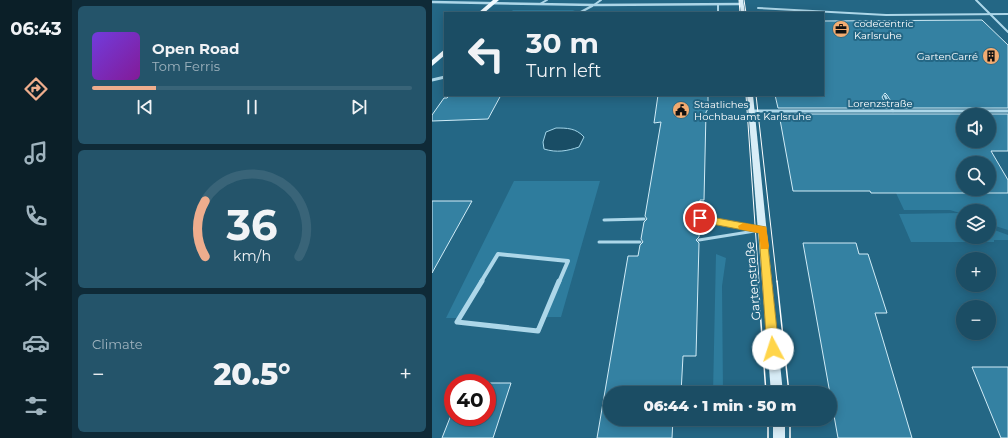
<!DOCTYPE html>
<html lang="en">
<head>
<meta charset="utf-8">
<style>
  :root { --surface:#1b4d64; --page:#24546a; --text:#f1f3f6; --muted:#a0b4bf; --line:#396478; --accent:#eead8d }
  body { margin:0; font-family:Montserrat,sans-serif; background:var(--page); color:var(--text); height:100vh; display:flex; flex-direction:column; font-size:15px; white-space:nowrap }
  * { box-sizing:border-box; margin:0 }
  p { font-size:13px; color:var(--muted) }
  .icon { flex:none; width:22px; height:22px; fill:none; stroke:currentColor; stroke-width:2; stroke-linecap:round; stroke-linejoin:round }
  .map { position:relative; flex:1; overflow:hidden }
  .details { display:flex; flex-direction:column; gap:6px; padding:6px; background:#0f2a37; width:360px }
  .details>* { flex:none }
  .hud { position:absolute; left:12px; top:12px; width:380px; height:84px; border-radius:0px; box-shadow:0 2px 10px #0003,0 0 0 1px var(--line); background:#1b4d64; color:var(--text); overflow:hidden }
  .fabs { position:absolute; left:524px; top:108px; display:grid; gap:8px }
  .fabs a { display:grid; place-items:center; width:40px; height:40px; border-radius:50%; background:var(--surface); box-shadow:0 2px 10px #0003,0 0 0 1px var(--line); font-size:20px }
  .speed { position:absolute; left:12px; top:374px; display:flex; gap:8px; font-size:20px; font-weight:700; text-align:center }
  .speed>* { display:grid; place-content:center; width:52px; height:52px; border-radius:50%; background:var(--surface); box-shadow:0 2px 10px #0003,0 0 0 1px var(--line); line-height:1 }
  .speed .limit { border:6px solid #d22; background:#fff; color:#111 }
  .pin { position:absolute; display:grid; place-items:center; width:34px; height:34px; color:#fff; margin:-17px; border:2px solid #fff; border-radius:50%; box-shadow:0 1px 4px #0007 }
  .me { position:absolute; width:44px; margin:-22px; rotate:355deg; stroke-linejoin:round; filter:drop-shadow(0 0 3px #0008) }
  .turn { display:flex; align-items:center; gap:14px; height:84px; padding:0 16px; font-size:18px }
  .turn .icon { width:52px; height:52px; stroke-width:2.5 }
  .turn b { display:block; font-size:28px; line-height:34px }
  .big { font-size:30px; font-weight:800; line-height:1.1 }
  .details .widget { flex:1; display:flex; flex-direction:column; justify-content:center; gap:6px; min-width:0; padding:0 14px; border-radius:6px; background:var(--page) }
  .details .dial { align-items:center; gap:0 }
  .dial svg { height:104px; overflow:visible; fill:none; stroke:var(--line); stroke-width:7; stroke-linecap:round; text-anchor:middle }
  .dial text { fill:var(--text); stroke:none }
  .song { display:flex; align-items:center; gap:12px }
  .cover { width:48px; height:48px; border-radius:6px; background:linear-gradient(135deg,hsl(260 70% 55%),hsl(290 70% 35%)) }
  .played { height:4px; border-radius:2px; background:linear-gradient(90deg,var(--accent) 20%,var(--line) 20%) }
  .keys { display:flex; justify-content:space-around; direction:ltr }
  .heat { display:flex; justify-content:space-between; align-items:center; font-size:22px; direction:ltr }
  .trip { position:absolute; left:171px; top:386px; width:234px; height:40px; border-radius:20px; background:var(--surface); box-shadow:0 2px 10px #0003,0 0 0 1px var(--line); font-weight:800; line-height:40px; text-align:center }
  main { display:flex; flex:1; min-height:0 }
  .tabs { display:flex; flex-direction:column; width:72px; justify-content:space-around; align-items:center; background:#0b1f28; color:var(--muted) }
  .tabs .icon { width:28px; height:28px }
  .tabs .active { color:var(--accent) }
  .tabs b { font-size:18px; color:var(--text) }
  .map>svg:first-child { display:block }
  .green { fill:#2e7c9d }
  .water { fill:#194d65; stroke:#a2d5e9 }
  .building { fill:#3481a2; stroke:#d1ecf7; fill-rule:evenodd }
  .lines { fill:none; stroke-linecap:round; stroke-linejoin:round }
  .lane-far2 { stroke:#add7e9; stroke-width:2 }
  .lane-far1 { stroke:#add7e9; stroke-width:2.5 }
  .lane { stroke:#add7e9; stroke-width:3 }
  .street-far3 { stroke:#add7e9; stroke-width:2.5 }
  .street-far2 { stroke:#add7e9; stroke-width:3 }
  .street-far1 { stroke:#add7e9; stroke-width:4 }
  .street { stroke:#add7e9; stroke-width:5 }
  .secondary { fill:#d8edf7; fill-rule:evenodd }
  .primary { fill:#f0f9fe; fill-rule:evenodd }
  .tram-far1 { stroke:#fff; stroke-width:1 }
  .tram { stroke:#fff; stroke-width:1.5 }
  .route { fill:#ffd54a; stroke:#a68a30 }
  .slow { fill:#f59e0b }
  .labels { text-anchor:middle; stroke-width:4; stroke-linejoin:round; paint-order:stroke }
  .far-poi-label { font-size:10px; fill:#fff; stroke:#246785; text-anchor:start }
  .far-street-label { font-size:10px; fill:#fff; stroke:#246785 }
  .street-label { font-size:12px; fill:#fff; stroke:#246785 }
</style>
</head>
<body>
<main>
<nav class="tabs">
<b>06:43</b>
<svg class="icon active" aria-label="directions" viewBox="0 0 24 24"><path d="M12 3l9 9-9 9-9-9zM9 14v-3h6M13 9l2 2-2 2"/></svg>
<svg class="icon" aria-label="music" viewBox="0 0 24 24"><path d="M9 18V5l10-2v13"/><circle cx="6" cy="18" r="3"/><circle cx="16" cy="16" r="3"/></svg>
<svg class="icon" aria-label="phone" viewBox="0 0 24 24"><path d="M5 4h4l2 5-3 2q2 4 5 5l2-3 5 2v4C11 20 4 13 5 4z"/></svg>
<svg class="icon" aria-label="climate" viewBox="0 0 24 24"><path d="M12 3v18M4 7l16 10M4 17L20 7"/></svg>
<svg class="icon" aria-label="car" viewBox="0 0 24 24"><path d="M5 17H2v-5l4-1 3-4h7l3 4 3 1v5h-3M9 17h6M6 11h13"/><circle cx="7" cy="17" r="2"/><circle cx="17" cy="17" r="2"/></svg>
<svg class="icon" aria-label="filters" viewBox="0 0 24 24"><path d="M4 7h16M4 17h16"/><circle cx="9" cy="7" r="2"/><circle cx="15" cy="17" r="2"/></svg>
</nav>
<section class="details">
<div class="widget">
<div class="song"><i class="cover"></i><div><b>Open Road</b><p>Tom Ferris</p></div></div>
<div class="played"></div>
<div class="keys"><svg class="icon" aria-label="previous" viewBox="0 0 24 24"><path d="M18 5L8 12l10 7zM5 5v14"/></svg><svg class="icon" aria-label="pause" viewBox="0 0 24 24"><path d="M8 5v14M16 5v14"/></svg><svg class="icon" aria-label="next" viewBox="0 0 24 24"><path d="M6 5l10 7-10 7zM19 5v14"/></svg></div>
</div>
<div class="widget dial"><svg viewBox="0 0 100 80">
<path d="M14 69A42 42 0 1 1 86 69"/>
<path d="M14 69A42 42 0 0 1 14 26" stroke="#eead8d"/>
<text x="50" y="56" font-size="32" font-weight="700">36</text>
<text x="50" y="72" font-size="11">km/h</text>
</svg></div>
<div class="widget"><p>Climate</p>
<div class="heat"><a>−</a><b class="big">20.5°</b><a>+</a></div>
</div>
</section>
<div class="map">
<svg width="576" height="438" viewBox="0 0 576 438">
  <rect width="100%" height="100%" fill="#246785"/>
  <g class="green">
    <polygon points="81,10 143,10 136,13 78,13"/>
    <polygon points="82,181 168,181 129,317 112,317 136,261 66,254 28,318 14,318"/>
    <polygon points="464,193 576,193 576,230 557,224 557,211 531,211 531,237 557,237 557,228 576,235 576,240 562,240 562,242 479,242 467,214 528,213 518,210 472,210"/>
    <polygon points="284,254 294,258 290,286 291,393 281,393"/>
  </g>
  <path class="water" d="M124,128C135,128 144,128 152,137L147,147C135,151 125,153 112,149L111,142L114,132Z"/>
  <g class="building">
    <polygon points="550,20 576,45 576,108 463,108 455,95 453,93 450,97 456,108 346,108 343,95 391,95 391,21"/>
    <polygon points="18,95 69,95 56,119 0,121 0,115 12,98 15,98"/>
    <polygon points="226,95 276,95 276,109 274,112 272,200 268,200 268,215 265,218 268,221 267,237 264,240 267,243 264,356 251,356 249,393 178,393 178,419 241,419 240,438 165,438 196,256 206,256 208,245 211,242 209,239 212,222 215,219 213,216 229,122 222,123"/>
    <path d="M347,114H576V151H559L576,180V193H439L438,191H361ZM531,115H557V141H531ZM531,163H557V189H531Z"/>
    <polygon points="0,201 40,201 0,273"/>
    <polygon points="371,243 424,243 427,254 436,254 455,313 443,313 480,438 406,438"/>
    <polygon points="540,367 576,367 576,438 569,438"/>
    <polygon points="55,383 79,383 61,438 10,438 21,410 21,417 55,417"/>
  </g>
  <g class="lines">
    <g class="lane-far2">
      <polyline points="544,0 576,32"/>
      <polyline points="108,4 115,0"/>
      <polyline points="162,5 169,0"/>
      <polyline points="286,5 286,13"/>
      <polyline points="326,8 454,15 576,14"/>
    </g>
    <polyline class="lane-far1" points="453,96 461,111"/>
    <g class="lane">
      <polyline points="268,218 327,229"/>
      <polyline points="172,220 212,219"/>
      <polyline points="267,240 329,230"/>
      <polyline points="167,242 208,242"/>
    </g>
    <g class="street-far3">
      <polyline points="0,2 162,5 310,4"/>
      <polyline points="147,13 160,6"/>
    </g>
    <g class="street-far2">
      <polyline points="0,80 13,77"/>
      <polyline points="320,111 576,111"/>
    </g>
    <polyline class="street-far1" points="49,282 66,254 136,261 127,282"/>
    <polyline class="street" points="50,281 25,322 106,331 127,281"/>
    <g class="secondary">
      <polygon points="307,0 311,0 313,13 309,13"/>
      <polygon points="315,95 321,95 351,393 339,393"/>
      <rect x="341" y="419" width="12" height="19"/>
    </g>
    <g class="primary">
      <polygon points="61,0 67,0 52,13 46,13"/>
      <polygon points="13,49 13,55 0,66 0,60"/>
    </g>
    <g class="tram-far1">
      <polyline points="307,0 308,13"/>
      <polyline points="312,0 314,13"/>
      <polyline points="314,95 327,282"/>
      <polyline points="324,95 345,282"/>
    </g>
    <g class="tram">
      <polyline points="326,281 334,393"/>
      <polyline points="345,281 357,393"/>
      <polyline points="336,419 336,438"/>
      <polyline points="358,419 358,438"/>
    </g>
  </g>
  <polygon class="route" points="268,215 334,227 347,349 345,353 341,355 337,353 335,349 327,233 264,221 263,218 264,216"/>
  <polygon class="slow" points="311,223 334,227 337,246 336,249 329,249 327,233 307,229 306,226"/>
  <defs>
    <g id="office-disc" transform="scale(0.9)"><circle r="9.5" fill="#f3ac71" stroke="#246785"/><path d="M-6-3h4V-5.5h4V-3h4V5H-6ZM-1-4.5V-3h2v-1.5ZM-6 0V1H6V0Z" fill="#111"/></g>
    <g id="building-disc" transform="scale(0.9)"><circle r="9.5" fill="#f3ac71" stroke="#246785"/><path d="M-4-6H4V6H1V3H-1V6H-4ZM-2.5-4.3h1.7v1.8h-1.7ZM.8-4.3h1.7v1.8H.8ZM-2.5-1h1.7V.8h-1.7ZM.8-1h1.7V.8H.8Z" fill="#111"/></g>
    <g id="civic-disc" transform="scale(0.9)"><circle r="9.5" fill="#f3ac71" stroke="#246785"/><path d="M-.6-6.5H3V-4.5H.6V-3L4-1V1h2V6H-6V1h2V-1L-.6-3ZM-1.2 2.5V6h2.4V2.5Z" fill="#111"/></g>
  </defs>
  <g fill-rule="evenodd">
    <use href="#office-disc" x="409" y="29"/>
    <use href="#building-disc" x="559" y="56"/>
    <use href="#civic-disc" x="249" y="110"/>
  </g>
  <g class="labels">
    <g class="far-poi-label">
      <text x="422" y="27">codecentric<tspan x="422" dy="12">Karlsruhe</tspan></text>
      <text x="546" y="60" text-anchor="end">GartenCarré</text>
      <text x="262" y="108">Staatliches<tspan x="262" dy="12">Hochbauamt Karlsruhe</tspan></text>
    </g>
    <g class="far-street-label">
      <text x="448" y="107">Lorenzstraße</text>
    </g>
    <g class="street-label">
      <text transform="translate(321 281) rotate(-95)" y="4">Gartenstraße</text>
    </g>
  </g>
</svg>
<div class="fabs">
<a><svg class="icon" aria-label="sound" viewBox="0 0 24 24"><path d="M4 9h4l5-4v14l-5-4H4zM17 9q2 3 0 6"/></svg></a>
<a><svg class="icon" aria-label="search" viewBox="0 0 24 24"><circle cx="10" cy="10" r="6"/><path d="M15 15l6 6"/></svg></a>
<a><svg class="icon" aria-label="layers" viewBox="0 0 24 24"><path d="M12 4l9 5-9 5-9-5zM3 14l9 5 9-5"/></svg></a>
<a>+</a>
<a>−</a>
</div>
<div class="speed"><div class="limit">40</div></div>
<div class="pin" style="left:268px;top:218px;background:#d93025"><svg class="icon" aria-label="arrive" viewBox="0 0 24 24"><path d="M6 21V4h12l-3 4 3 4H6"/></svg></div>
<svg class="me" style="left:341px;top:349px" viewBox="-20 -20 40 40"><circle r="19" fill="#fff"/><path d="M0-13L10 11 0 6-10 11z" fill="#ffd54a"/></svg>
<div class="trip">06:44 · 1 min · 50 m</div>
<div class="hud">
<div class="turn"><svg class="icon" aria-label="left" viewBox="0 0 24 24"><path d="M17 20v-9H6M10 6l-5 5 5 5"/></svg><div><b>30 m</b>Turn left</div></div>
</div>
</div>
</main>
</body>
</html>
